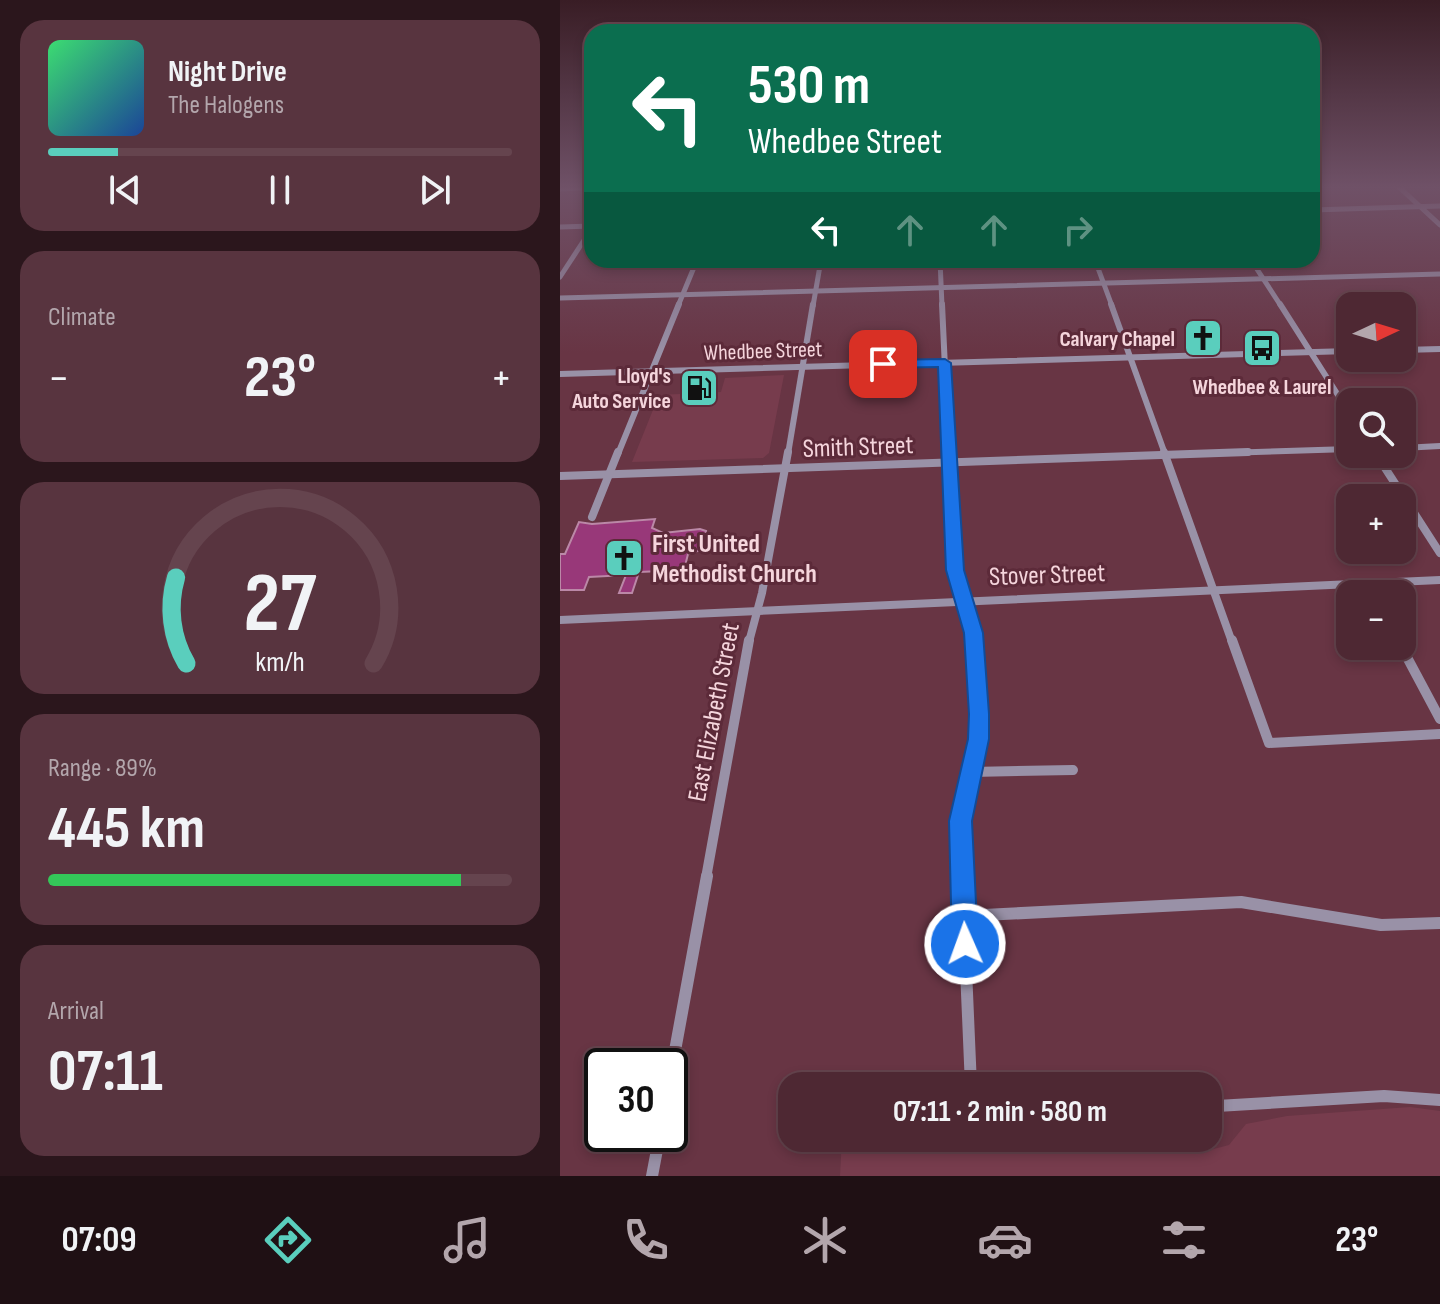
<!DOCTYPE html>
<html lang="en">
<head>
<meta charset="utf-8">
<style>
  :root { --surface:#4e2833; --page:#58343f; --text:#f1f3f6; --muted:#b3a6ac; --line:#65444e; --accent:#5acebd }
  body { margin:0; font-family:"Sofia Sans Condensed",sans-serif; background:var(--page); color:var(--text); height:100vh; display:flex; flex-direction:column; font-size:30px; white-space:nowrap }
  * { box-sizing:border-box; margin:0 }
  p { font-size:26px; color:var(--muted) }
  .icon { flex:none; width:44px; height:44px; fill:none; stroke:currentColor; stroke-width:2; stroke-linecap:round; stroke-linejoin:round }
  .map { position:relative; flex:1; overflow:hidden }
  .details { display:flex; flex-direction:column; gap:20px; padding:20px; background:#2b161c; width:560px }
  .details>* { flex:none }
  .top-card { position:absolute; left:24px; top:24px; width:736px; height:244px; border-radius:24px; box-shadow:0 4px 12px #0003,0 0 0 2px var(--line); background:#0b6e4f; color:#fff; overflow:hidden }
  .needle { width:52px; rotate:86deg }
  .fabs { position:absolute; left:776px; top:292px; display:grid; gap:16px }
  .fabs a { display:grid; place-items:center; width:80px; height:80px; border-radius:16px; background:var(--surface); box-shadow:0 4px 12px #0003,0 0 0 2px var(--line); font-size:40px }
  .speed { position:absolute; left:24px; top:1048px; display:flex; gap:16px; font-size:40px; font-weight:700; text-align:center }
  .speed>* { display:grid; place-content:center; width:104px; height:104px; border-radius:50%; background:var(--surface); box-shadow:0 4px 12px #0003,0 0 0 2px var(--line); line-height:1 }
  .speed .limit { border:4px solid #111; border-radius:12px; background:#fff; color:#111 }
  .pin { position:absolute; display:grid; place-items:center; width:68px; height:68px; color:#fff; margin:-34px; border-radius:16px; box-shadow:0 4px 12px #0006 }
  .me { position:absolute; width:88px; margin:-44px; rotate:358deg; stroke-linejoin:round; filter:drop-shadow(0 0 6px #0008) }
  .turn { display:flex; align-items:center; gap:28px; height:168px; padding:0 32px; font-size:36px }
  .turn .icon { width:104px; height:104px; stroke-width:2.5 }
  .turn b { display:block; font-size:56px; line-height:68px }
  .lanes { display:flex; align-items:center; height:76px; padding:0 32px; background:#0003; justify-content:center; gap:40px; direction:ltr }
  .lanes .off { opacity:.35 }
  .big { font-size:60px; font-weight:700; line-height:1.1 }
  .details .widget { flex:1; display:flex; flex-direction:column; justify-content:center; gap:12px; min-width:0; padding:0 28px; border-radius:24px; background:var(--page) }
  .details .dial { align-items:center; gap:0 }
  .dial svg { height:208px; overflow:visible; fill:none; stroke:var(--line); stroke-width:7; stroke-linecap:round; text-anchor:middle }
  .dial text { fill:var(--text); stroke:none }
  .song { display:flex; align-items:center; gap:24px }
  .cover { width:96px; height:96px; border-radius:12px; background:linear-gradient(135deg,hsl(140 70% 55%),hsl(220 70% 35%)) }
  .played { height:8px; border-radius:4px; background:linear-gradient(90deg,var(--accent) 15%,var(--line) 15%) }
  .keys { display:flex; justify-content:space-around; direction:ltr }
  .heat { display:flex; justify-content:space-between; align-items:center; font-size:44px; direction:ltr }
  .charge { height:12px; border-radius:6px; background:linear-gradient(90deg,#34c759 89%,var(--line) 0) }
  .trip { position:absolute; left:218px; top:1072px; width:444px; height:80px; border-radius:24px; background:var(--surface); box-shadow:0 4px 12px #0003,0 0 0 2px var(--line); font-weight:700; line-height:80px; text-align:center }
  .tab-bar { display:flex; height:128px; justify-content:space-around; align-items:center; background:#1f1014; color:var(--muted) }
  .tab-bar .icon { width:56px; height:56px }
  .tab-bar .current { color:var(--accent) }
  .tab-bar b { font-size:36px; color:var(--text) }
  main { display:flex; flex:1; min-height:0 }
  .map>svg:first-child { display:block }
  .built { fill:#773c4d }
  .building { fill:#983879; stroke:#bb88a7; stroke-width:2 }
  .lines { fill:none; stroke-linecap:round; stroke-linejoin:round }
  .street-far4 { stroke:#9991a7; stroke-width:5 }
  .street-far3 { stroke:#9991a7; stroke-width:6 }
  .street-far2 { stroke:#9991a7; stroke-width:8 }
  .street-far1 { stroke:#9991a7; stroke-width:10 }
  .street { stroke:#9991a7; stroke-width:12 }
  .route { fill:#1a73e8; stroke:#114b97; stroke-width:2 }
  .labels { text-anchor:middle; stroke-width:6; stroke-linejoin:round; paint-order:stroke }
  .far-poi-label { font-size:22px; font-weight:bold; fill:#f5d5dc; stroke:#5c2a39; text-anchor:end }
  .far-street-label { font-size:22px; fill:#f5d5dc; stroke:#5c2a39 }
  .street-label { font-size:26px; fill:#f5d5dc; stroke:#5c2a39 }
  .poi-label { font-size:26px; font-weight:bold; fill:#f5d5dc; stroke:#5c2a39; text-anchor:start }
</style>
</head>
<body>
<main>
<section class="details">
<div class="widget">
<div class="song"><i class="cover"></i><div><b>Night Drive</b><p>The Halogens</p></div></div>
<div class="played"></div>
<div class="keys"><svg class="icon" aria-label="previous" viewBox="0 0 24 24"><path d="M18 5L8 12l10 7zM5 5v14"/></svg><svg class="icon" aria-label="pause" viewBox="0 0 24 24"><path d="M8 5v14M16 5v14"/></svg><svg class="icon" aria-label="next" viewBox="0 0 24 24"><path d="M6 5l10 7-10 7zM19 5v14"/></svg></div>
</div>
<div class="widget"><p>Climate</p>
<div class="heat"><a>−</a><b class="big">23°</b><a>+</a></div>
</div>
<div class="widget dial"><svg viewBox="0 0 100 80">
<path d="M14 69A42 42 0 1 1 86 69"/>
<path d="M14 69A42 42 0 0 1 10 36" stroke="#5acebd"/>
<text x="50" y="56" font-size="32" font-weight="700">27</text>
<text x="50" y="72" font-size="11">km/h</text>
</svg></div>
<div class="widget"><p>Range · 89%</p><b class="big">445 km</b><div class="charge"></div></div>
<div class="widget"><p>Arrival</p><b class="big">07:11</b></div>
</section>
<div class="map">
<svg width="880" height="1176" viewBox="0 0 880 1176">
  <rect width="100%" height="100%" fill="#683544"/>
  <g class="built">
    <polygon points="224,375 209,453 203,458 72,462 99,395 161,392 165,378"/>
    <polygon points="850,1107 880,1111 880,1176 280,1176 282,1138 611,1138 627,1148 642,1152 669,1145 686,1124 727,1116"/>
  </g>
  <polygon class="building" points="95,519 92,528 103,533 140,529 146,531 141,550 128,554 124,570 79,572 72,593 59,593 66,575 29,577 24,590 0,590 0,554 5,554 19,522 32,524"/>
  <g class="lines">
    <g class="street-far4">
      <polyline points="840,188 880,225"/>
      <polyline points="0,189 21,188"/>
      <polyline points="752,210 880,206"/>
      <polyline points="0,227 32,226"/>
      <polyline points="380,260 382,306"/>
      <polyline points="535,260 552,306"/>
      <polyline points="691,260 721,306"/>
      <polyline points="0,277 32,228"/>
      <polyline points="0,298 880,274"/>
      <polyline points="118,306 137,260"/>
      <polyline points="253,306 261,260"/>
    </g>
    <g class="street-far3">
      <polyline points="382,304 389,454"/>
      <polyline points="551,304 605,454"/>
      <polyline points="720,304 790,414"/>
      <polyline points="842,350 880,349"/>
      <polyline points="0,374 790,351"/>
      <polyline points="842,448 880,446"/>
      <polyline points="58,454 119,304"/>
      <polyline points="228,454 253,304"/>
      <polyline points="630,454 790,449"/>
    </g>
    <g class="street-far2">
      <polyline points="389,452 395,570 414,642"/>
      <polyline points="604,452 672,642"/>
      <polyline points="816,454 880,553"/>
      <polyline points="0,476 688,452"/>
      <polyline points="32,517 58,452"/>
      <polyline points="0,620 880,580"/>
      <polyline points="189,642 202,593 228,452"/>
    </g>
    <g class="street-far1">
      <polyline points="672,640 709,743 880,734"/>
      <polyline points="841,646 880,719"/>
      <polyline points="411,772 513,770"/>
      <polyline points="146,878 189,640"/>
      <polyline points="402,878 400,821 419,739 413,640"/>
    </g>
    <g class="street">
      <polyline points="402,876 411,1086"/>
      <polyline points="404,916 681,902 821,925 880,923"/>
      <polyline points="110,1078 147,876"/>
      <polyline points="592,1086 622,1080 643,1086"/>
      <polyline points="648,1091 657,1106 655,1118 648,1125"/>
      <polyline points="657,1106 824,1096 880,1100"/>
      <polyline points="92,1176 100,1134"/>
    </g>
  </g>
  <linearGradient id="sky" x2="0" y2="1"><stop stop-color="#391d25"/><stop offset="0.53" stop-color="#6f5167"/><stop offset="1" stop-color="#6f5167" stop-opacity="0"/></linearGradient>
  <rect width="880" height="353" fill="url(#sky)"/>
  <polygon class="route" points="385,359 391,363 404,570 423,633 429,714 429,739 412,821 418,944 414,952 405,955 396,952 392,944 389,821 408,739 409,714 404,633 386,570 378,367 323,368 317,364 323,360"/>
  <defs>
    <g id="church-square" transform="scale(2)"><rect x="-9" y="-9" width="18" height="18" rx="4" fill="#5acebd" stroke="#5c2a39"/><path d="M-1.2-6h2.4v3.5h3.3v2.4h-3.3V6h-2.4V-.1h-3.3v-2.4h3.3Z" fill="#111"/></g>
    <g id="bus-square" transform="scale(2)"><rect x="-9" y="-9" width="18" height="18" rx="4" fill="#5acebd" stroke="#5c2a39"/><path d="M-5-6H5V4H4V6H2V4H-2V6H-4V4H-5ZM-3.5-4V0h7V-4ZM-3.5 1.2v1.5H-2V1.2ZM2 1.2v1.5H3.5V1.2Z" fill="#111"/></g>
    <g id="fuel-square" transform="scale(2)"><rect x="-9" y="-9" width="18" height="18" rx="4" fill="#5acebd" stroke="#5c2a39"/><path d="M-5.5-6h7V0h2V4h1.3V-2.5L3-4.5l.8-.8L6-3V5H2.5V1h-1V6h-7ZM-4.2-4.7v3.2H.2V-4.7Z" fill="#111"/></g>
  </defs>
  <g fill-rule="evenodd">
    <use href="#church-square" x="643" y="338"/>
    <use href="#bus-square" x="702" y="348"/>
    <use href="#fuel-square" x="139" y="388"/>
    <use href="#church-square" x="64" y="558"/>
  </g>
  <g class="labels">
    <g class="far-poi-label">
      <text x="615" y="346">Calvary Chapel</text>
      <text x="111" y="383">Lloyd's<tspan x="111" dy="25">Auto Service</tspan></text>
      <text x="702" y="394" text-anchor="middle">Whedbee &amp; Laurel</text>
    </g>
    <g class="far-street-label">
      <text transform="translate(203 350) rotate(-2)" y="8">Whedbee Street</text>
    </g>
    <g class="street-label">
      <text transform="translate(298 446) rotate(-2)" y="9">Smith Street</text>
      <text transform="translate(487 574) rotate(-2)" y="9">Stover Street</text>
      <text transform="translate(153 712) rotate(-79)" y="9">East Elizabeth Street</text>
    </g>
    <g class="poi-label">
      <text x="92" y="552">First United<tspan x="92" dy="30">Methodist Church</tspan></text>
    </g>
  </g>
</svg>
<div class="fabs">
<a><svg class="needle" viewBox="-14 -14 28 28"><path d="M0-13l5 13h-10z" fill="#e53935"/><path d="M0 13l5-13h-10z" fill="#b3a6ac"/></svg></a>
<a><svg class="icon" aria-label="search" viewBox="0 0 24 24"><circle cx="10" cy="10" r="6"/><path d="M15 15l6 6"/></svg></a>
<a>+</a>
<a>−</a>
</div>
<div class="speed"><div class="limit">30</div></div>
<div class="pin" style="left:323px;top:364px;background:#d93025"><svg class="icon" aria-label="arrive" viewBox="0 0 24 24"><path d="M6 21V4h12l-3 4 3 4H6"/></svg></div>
<svg class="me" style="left:405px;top:944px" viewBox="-20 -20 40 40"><circle r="17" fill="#1a73e8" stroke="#fff" stroke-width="3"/><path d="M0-11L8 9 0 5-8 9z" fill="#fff"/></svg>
<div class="trip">07:11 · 2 min · 580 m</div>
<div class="top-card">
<div class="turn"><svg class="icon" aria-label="left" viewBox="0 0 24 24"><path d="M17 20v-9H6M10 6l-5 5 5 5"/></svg><div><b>530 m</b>Whedbee Street</div></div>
<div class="lanes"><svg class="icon" aria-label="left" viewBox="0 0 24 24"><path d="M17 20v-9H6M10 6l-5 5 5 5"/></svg><svg class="icon off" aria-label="ahead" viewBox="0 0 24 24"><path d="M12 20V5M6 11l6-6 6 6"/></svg><svg class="icon off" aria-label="ahead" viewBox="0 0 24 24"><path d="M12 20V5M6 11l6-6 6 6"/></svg><svg class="icon off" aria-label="right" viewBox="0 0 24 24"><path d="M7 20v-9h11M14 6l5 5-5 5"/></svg></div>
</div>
</div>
</main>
<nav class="tab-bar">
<b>07:09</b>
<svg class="icon current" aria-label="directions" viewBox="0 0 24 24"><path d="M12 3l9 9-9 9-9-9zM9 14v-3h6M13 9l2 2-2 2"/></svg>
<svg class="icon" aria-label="music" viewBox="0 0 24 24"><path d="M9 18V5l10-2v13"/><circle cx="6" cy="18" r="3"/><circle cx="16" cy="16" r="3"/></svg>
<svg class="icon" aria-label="phone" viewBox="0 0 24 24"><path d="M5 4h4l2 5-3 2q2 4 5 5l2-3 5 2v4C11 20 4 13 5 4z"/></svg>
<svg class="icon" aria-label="climate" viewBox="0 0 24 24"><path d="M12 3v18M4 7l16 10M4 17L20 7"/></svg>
<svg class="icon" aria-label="car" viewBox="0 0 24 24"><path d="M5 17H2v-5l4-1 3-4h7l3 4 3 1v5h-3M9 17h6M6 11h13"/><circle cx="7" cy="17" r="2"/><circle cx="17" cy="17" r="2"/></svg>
<svg class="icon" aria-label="filters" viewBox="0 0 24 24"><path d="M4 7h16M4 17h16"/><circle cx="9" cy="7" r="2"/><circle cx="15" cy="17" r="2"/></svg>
<b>23°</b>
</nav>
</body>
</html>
